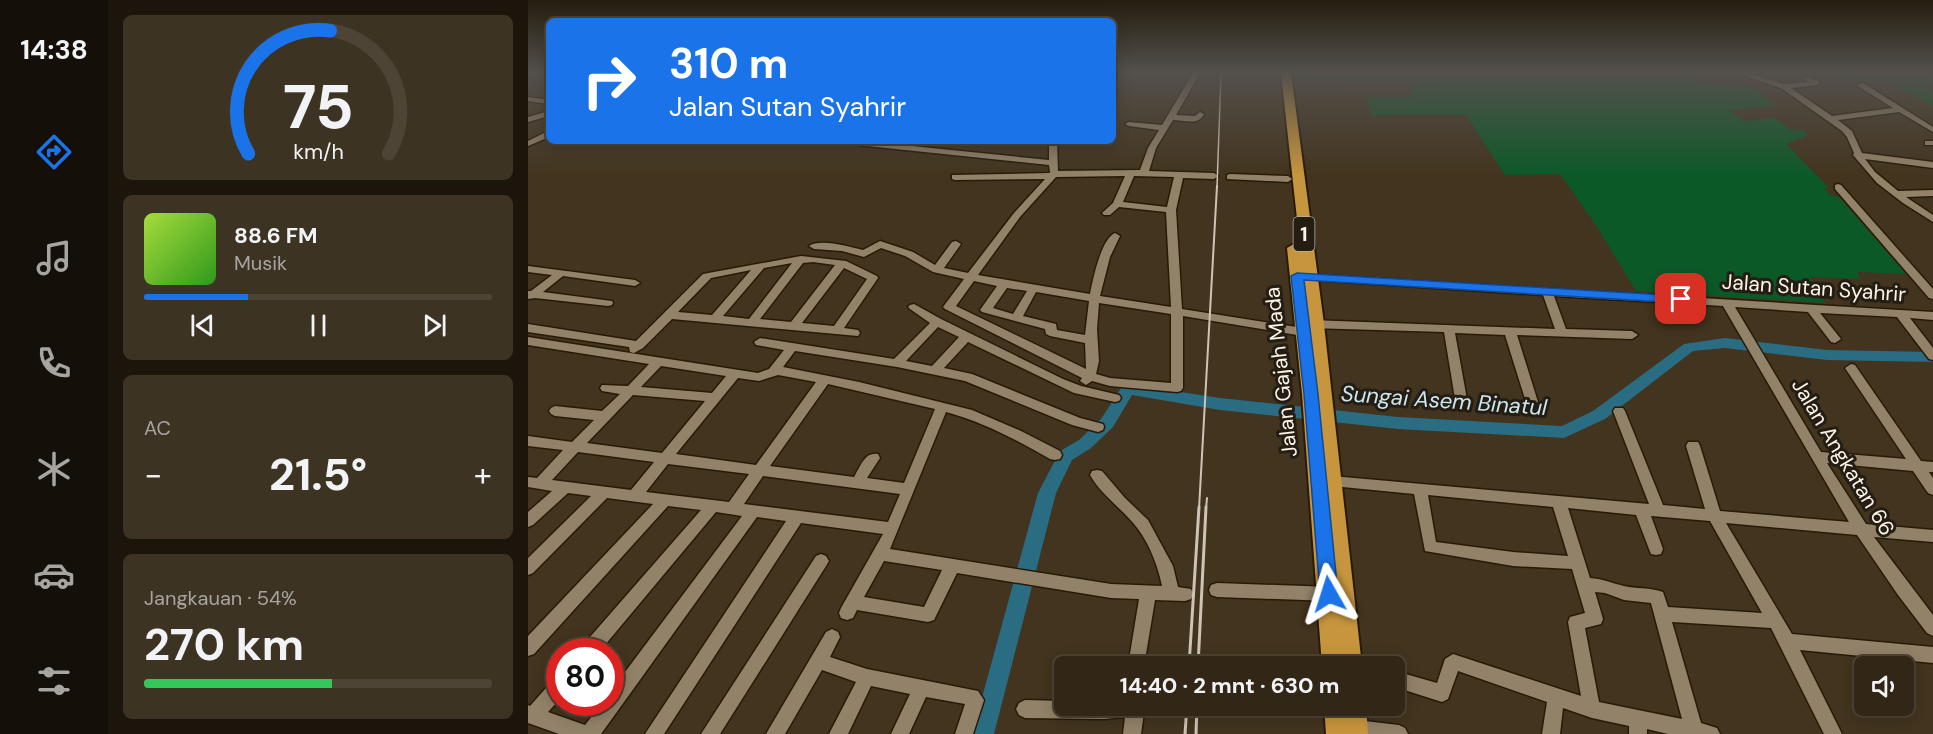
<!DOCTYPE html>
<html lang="id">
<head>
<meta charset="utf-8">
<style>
  :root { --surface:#322716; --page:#3d3323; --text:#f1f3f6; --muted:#a8a5a1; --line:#4d4435; --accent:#1a73e8 }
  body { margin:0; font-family:"DM Sans",sans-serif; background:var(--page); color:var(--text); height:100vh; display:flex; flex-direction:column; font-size:22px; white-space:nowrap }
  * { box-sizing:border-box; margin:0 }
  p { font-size:20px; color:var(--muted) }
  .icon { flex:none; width:33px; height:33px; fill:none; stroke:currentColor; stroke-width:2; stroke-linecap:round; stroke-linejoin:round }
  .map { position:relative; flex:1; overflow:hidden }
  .sheet { display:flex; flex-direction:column; gap:15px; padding:15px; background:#1c150c; width:420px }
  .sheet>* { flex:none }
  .guide { position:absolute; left:18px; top:18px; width:570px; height:126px; border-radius:9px; box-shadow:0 3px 15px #0003,0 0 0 2px var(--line); background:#1a73e8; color:#fff; overflow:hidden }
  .buttons { position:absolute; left:1326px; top:656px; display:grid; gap:12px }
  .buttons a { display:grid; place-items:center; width:60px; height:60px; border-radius:9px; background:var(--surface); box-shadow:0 3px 15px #0003,0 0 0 2px var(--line); font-size:30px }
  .speed { position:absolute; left:18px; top:638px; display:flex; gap:12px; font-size:30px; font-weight:700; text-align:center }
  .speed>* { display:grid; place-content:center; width:78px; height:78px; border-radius:50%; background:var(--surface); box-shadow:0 3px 15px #0003,0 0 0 2px var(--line); line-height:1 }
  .speed .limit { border:9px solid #d22; background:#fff; color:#111 }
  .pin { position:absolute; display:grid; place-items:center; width:51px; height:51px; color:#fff; margin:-26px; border-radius:12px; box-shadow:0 3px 9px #0006 }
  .me { position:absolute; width:66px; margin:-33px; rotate:354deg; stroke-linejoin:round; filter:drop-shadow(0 0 4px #0008) }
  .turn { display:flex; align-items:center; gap:21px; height:126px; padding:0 24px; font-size:27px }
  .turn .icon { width:78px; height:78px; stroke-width:2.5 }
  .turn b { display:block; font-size:42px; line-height:51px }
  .big { font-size:45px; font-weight:700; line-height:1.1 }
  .sheet .tile { flex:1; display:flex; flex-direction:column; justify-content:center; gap:9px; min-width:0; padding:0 21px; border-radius:9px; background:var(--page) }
  .sheet .dial { align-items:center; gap:0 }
  .dial svg { height:156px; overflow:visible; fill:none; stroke:var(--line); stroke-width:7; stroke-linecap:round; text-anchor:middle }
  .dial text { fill:var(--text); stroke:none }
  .song { display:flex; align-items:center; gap:18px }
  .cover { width:72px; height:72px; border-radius:9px; background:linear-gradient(135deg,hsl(80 70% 55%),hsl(110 70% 35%)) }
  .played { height:6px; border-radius:3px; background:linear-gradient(90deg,var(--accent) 30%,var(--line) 30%) }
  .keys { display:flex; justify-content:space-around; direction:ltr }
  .heat { display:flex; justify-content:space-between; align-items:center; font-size:33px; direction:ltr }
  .charge { height:9px; border-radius:4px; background:linear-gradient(90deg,#34c759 54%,var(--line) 0) }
  .trip { position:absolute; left:526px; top:656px; width:351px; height:60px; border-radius:9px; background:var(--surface); box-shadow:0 3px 15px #0003,0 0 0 2px var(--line); font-weight:700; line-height:60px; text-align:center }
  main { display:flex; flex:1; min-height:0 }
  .dock { display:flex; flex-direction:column; width:108px; justify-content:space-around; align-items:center; background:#141009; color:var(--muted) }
  .dock .icon { width:42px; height:42px }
  .dock .on { color:var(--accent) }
  .dock b { font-size:27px; color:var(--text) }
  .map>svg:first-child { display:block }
  .green { fill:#0c5928 }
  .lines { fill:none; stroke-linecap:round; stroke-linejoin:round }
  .river { fill:#2a6c82; fill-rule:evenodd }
  .minor-casing { stroke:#281b06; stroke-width:3 }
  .highway-casing { stroke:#281b06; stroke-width:4 }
  .minor { fill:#928269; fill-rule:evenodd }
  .highway { fill:#c6953d; fill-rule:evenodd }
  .rail-far2 { stroke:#cec4b5; stroke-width:1.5 }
  .rail-far1 { stroke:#cec4b5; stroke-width:2 }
  .rail { stroke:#cec4b5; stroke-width:3 }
  .route { fill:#1a73e8; stroke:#114b97; stroke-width:1.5 }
  .labels { text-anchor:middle; stroke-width:6; stroke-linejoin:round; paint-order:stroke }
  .shield { fill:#231d13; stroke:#bbb3a7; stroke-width:1.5 }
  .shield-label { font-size:20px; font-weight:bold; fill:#fcf3e6 }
  .street-label { font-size:21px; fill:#fcf3e6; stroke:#231d13 }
  .water-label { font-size:22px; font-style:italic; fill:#cde7f1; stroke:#231d13 }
</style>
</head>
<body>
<main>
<nav class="dock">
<b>14:38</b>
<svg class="icon on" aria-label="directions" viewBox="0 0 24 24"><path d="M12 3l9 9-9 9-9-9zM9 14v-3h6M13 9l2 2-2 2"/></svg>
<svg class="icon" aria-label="music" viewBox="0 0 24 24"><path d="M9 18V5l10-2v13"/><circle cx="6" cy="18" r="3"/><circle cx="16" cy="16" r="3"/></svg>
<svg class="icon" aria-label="phone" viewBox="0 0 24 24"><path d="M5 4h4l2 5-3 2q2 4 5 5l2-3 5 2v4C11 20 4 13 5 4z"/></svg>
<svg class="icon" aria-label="climate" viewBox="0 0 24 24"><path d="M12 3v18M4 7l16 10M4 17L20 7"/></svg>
<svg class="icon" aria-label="car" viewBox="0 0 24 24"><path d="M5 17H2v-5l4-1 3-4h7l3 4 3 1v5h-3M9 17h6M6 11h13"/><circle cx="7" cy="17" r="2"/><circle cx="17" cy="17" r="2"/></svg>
<svg class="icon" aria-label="filters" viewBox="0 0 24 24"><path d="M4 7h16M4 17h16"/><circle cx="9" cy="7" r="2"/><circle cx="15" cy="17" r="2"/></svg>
</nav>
<section class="sheet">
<div class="tile dial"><svg viewBox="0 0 100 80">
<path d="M14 69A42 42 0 1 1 86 69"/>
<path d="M14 69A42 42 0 0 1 56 6" stroke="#1a73e8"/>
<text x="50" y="56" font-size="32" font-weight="700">75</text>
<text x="50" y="72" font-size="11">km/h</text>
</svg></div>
<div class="tile">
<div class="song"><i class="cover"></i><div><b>88.6 FM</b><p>Musik</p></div></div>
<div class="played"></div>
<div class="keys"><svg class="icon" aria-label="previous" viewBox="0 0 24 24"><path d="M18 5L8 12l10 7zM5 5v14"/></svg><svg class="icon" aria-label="pause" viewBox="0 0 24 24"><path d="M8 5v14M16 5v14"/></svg><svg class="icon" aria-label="next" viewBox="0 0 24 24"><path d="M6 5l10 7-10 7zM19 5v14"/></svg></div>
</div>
<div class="tile"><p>AC</p>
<div class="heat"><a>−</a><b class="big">21.5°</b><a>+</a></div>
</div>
<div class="tile"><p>Jangkauan · 54%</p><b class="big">270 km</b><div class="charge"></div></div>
</section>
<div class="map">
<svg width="1405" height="734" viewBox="0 0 1405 734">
  <rect width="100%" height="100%" fill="#42341e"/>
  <g class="green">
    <polygon points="772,73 1156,76 1169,82 1224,86 1248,106 1200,110 1217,121 1247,118 1263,130 1275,130 1280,135 1258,144 1301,188 1296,189 1303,196 1311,197 1378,274 1329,272 1332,279 1282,277 1297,303 1108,291 1066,222 1032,174 977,175 938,115 843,115 839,97 884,97 881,83 771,79"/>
    <polygon points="1306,73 1405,73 1405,86 1396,83 1330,81"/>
    <polygon points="1360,83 1387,84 1405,90 1405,106"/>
  </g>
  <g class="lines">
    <polygon class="river" points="1197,338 1299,350 1405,352 1405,362 1299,360 1197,348 1165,351 1077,419 1036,438 870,429 692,410 604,395 585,427 563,448 544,460 528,493 466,734 444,734 510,493 532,451 551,440 573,419 595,385 600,384 692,398 870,417 1034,426 1065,411 1156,344"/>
    <g class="minor-casing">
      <g id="minor">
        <polygon points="585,73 589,73 585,76"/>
        <path d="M665,73H672L648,115L667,116L672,112L676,114C671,126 656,120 645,120L628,148L621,171L686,173L690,176L686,179L655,178L648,210L654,309L781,329L785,330L787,333L785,336L781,337L655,316V388L653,391L649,392L582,386L564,381L558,385L552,381L554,378L417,309L415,307L436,279L405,272L377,256L353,248L336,257L314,251L286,249L281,246C292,238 322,247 335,250L352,241L385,252L407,265L424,242L428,241L433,244L416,268L440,273L486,213L517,179L427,180L424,179V175L522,173L521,165L310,143L306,141H334L521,160V141H529L530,171L612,170L620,148L631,130L601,126L597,124L601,122L634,125ZM597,176L585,203L574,213L576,215H582L591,207L638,212L643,307L572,296L582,257L592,236L587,233C573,239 565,279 562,294L450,275L492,217L528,177ZM606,176L646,177L639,207L595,202ZM446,281L469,286L452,310L454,312L517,329L518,334L522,336L557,343L558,369L428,306ZM479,288L499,291L485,314L465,308ZM508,292L561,301L557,335L529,330L528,324L495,316ZM571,303L643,314V383L582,378L568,374L571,361L569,329Z"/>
        <polygon points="1208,73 1220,73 1256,84 1280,82 1276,79 1277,77 1291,81 1291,85 1263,88 1304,116 1365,108 1328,85 1335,83 1405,127 1405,132 1371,112 1310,120 1324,131 1334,153 1405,162 1405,168 1337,159 1347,172 1370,191 1405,190 1405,196 1378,197 1405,215 1405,222 1375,203 1349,183 1325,155 1326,153 1319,137 1314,131 1253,88"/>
        <polygon points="0,97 21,100 21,104 0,101"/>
        <polygon points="21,111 21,116 0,122 0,117"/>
        <polygon points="18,132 21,132 21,137 0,146 0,141"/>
        <rect x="1397" y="141" width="8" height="4"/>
        <polygon points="702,174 760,176 764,179 760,182 699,179 699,175"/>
        <polygon points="1310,184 1313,185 1405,289 1405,299 1401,298 1307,189 1307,185"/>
        <path d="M273,256L318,261L349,276L350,278L316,328L330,330L332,333L330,336L144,319L115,348L106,353L102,352L101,347L0,332V324L108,341L175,274ZM285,262L307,265L263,322L232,319L275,263ZM264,263L221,319L195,316L236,268ZM316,268L339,279L306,326L274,323ZM223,270L184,315L150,312L183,278Z"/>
        <polygon points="0,266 107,280 112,283 107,286 35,276 15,292 84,301 85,303 84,305 80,306 7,298 0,299 0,291 3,291 24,275 0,272"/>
        <path d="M774,274L1405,312V320L1382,318L1405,348V360L1401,359L1369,317L1292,313L1313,339L1307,343L1303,342L1280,312L1207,307L1293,452L1378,459L1317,368L1323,364L1327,365L1393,461L1405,462V472H1401L1405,478V495L1400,493L1385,471L1299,463L1338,524L1405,530V542L1346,537L1405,615V636L1399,633L1370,595L1329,535L1198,523L1264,634L1405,647V663L1272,650L1314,734H1296L1243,628L1144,622L1173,723L1189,728L1192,734H1140L1119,729V734H1101V726L1064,718L1035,708L1032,734H1014L1019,702L930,671L920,699L914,702L867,687V671L909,683L917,659L925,654L1053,696L1040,622L1042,617L1057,613L1044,569L985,566L897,551L886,494L804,486L799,485L797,481L799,477L804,476L1121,504L1085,411L1087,408H1095L1097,411L1135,505L1177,509L1158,446L1160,442H1170L1172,446L1192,511L1321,522L1195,306L1026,296L1038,329L1104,331L1110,335L1104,339L989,335L1010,402L1008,405H1000L998,402L977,335L927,333L940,405L938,408H930L928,405L916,332L782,328L776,324L782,320L1027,329L1015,295L770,279L769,277ZM900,495L1025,507L1040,556L985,552L908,542ZM1040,508L1108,515L1121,549L1123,554L1128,555L1133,554L1135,549L1123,516L1182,521L1234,613L1140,607L1135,592C1122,587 1108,589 1096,586C1083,583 1076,579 1062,578ZM1067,592L1077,593L1096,600L1123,603L1154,719L1071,702L1057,628L1073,624L1075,619Z"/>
        <path d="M386,304L413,319L535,379L553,386L591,395L593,398L591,401L587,402L546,393L440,342L416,368L444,374L552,418L575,424L576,427L575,430L570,432L544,425L437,381L369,367L267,351L255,367L331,382L444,410L493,431L532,451L534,455L532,459L527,460L522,459C489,440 455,422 418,412L362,549L583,584L634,586C630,567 622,545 610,529C596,510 574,496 562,475L564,471L569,470L574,471L597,498L620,520L645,566L650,587L663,589L665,594L663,599L657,601L627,600L616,666H600L611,599L583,598L429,573L406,620L400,622L329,610L325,618L319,620L313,618L311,613L313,608L355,534L273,523L136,734H117L258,521L229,517L73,734H31L0,723V705L2,706L26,679L32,677V699L20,712L57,725L75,702H82V692L214,516L188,512L72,651H53L55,645L173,510L140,506L6,654L0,656V636L125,504L79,498L5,573L0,575V558L63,496L40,493L5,525L0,527V512L24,491L0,487V477L9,478L35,450L0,446V436L44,442L66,420L27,416L23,414L21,411L23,408L27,406L74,411L92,394L74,391L72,388L74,385L100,386L121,364L0,345V337L230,373L241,369L256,350L228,345L226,342L232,338L366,359L402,323L382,309L380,307L382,305ZM410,327L431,337L404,366L378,361ZM133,366L198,376L184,393L113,387ZM250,375L288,382L228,465L148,454L210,378L231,381ZM300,384L407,409L376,483L339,478L352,458L350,454C337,451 332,467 326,477L242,466ZM105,395L177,401L134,453L59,443ZM50,452L126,462L103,490L24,480ZM140,464L221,474L201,502L118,492ZM235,476L372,494L360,522L216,504ZM356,561L414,570L396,607L336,597Z"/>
        <polygon points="293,554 298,556 301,561 298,566 192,734 173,734 288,556"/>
        <polygon points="689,583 803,587 809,589 811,594 809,599 803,601 689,597 683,595 681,590 683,585"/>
        <polygon points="304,629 310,632 312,637 302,657 339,669 450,691 456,700 445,734 427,734 437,704 398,697 381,734 363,734 382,694 343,686 320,734 301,734 328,682 294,670 257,734 238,734 298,632"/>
        <polygon points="497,700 537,701 537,705 617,705 613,734 595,734 597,717 576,719 497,718 491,715 488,709 491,703"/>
        <polygon points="828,720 871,725 877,728 880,734 821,734 819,729 822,723"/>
      </g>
    </g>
    <g class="highway-casing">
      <g id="highway">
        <polygon points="753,73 763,73 796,324 834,666 794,666 774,394 759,248 766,244 772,246"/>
        <polygon points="796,705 838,705 840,734 798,734"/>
      </g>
    </g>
    <use href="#minor" class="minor"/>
    <use href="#highway" class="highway"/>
    <polyline class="rail-far2" points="689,187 693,73"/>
    <g class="rail-far1">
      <polyline points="671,509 689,186"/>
      <polyline points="678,509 679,498"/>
    </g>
    <g class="rail">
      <polyline points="661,666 671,507"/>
      <polyline points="670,666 678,507"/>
      <polyline points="657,734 659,705"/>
      <polyline points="668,734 669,705"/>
    </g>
  </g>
  <linearGradient id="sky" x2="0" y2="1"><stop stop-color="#241d10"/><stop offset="0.41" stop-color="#54504c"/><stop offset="1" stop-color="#54504c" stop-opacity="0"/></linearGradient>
  <rect width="1405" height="176" fill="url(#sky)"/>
  <polygon class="route" points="769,273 1153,296 1159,299 1153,303 776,280 790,394 810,594 807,600 801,602 795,600 792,594 776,394 763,276"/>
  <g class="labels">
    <rect class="shield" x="765.5" y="217" width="21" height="34" rx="4.5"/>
    <g class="shield-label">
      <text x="776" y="241">1</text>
    </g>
    <g class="street-label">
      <text transform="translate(1286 288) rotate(4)" y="7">Jalan Sutan Syahrir</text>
      <text transform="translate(753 372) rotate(-96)" y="7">Jalan Gajah Mada</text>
      <text transform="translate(1315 457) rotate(59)" y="7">Jalan Angkatan 66</text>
    </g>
    <g class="water-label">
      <text transform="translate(916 400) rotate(4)" y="8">Sungai Asem Binatul</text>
    </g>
  </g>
</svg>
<div class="buttons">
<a><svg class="icon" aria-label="sound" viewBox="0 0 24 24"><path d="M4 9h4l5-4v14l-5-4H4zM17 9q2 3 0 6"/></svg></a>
</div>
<div class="speed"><div class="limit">80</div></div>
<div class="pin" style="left:1153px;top:299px;background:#d93025"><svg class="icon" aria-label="arrive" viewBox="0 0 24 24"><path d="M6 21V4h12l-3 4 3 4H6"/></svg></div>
<svg class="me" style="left:801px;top:594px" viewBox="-20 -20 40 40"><path d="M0-17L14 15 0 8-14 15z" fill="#1a73e8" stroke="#fff" stroke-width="4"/></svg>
<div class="trip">14:40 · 2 mnt · 630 m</div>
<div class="guide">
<div class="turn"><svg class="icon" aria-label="right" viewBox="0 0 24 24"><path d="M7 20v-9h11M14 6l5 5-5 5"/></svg><div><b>310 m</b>Jalan Sutan Syahrir</div></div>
</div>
</div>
</main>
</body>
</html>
